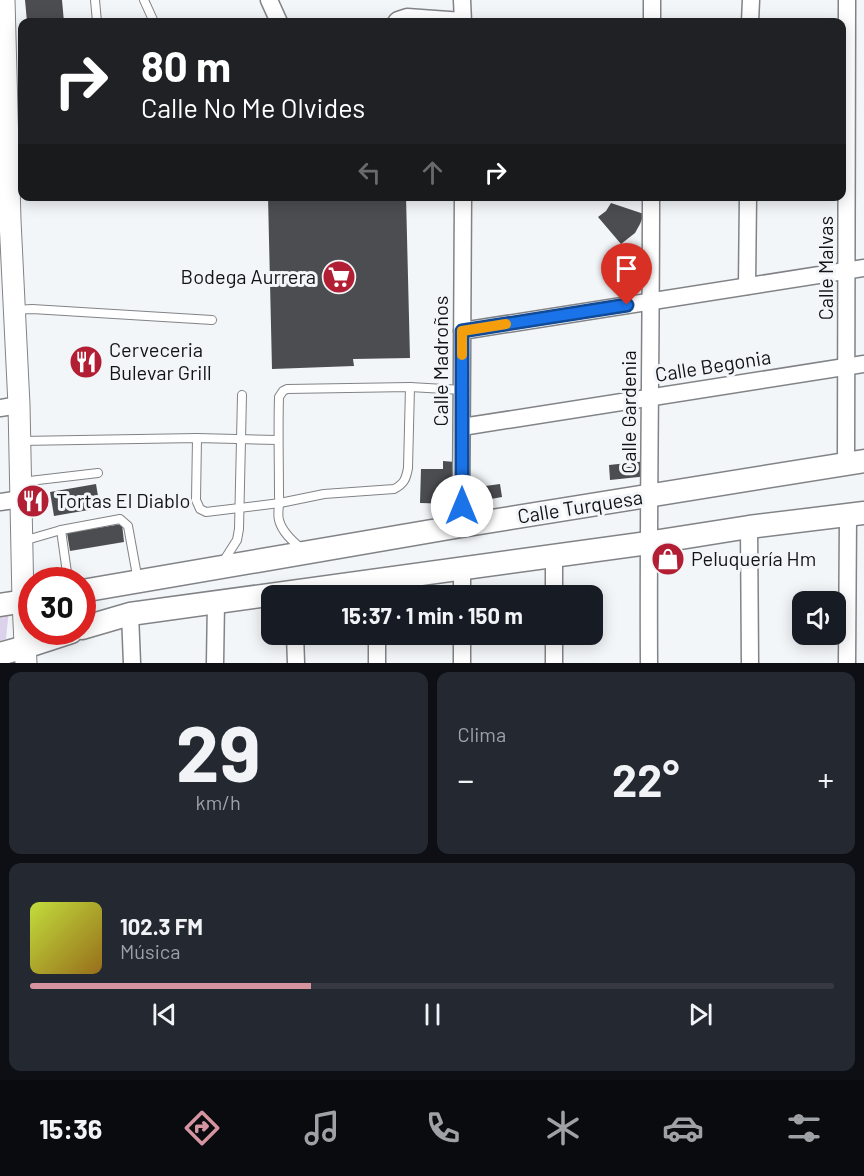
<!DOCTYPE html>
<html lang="es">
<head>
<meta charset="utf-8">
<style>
  :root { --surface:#171b24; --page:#242831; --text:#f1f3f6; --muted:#9ea1a6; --line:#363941; --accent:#d5949f }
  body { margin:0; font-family:Barlow,sans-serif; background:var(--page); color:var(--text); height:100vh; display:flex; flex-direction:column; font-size:22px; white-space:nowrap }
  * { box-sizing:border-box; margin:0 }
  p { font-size:20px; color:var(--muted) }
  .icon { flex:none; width:33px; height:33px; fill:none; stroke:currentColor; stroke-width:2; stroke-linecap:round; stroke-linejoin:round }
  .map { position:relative; height:663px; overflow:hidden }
  .panel { display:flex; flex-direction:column; gap:9px; padding:9px; background:#0d0f14; flex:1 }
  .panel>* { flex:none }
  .guide { position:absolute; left:18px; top:18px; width:828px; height:183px; border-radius:12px; box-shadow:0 3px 15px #0003; background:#202124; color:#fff; overflow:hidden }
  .fabs { position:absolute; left:792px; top:591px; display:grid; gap:12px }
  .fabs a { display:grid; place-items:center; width:54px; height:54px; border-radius:12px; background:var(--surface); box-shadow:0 3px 15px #0003; font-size:30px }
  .speed { position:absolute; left:18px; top:567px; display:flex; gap:12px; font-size:30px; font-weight:700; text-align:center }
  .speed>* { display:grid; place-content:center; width:78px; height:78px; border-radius:50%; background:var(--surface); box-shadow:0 3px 15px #0003; line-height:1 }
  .speed .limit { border:9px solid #d22; background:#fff; color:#111 }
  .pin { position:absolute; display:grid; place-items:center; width:51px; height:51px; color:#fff; margin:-62px -26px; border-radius:50% 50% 50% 0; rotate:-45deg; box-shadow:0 0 6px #0007 }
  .pin .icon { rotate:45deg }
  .me { position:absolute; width:66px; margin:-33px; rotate:0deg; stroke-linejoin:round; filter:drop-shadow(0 0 4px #0008) }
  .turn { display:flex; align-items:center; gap:21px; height:126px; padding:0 24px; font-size:27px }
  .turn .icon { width:78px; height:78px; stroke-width:2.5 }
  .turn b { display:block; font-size:42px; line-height:51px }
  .lanes { display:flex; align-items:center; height:57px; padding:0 24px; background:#0003; justify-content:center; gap:30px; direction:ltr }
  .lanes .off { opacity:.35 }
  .big { font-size:45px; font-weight:700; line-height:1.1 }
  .panel .widget { flex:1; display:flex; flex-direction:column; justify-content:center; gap:9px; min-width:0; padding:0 21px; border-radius:12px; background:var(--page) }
  .panel .dial { align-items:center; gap:0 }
  .dial b { font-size:78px; line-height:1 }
  .song { display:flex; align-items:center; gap:18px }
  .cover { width:72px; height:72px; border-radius:9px; background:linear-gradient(135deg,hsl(70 70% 55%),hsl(40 70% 35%)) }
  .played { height:6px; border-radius:3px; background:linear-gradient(90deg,var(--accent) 35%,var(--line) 35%) }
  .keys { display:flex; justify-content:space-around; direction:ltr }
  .heat { display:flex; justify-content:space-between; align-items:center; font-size:33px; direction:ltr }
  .panel .tiles { flex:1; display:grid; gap:9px; grid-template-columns:1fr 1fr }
  .widget:last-child { grid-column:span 2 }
  .trip { position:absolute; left:261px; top:585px; width:342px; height:60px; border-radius:12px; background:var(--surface); box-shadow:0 3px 15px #0003; font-weight:700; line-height:60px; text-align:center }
  .tabs { display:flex; height:96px; justify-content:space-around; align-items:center; background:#090b0e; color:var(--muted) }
  .tabs .icon { width:42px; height:42px }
  .tabs .current { color:var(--accent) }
  .tabs b { font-size:27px; color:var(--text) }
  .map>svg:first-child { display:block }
  .green { fill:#dcd2ec }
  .building { fill:#4c4d50 }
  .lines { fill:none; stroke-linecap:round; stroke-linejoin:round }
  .service-casing { stroke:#818386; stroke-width:10 }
  .minor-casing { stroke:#818386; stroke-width:19 }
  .tertiary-casing { stroke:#818386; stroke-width:23 }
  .secondary-casing { stroke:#818386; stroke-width:25 }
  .service { stroke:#fff; stroke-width:8 }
  .minor { stroke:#fff; stroke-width:16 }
  .tertiary { stroke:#fff; stroke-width:21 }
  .secondary { stroke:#fff; stroke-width:22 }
  .route-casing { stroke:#114b97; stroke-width:15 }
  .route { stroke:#1a73e8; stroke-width:10 }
  .slow { stroke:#f59e0b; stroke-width:10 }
  .labels { text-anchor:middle; stroke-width:6; stroke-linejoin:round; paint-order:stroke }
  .street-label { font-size:20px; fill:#121314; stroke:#f3f6f9 }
  .poi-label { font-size:20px; fill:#121314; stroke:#f3f6f9; text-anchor:start }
</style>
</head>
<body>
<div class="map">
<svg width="864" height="663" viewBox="0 0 864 663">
  <rect width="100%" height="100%" fill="#f3f6f9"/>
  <polygon class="green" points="9,609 6,639 0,641 0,611"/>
  <g class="building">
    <polygon points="25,0 62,0 64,22 27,22"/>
    <polygon points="268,196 406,196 410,358 353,359 354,366 272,369"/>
    <polygon points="611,203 644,214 640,224 635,233 621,244 598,217 606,211"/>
    <polygon points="443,461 455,462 454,504 420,503 421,469 443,469"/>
    <polygon points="647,461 648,476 610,480 609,465"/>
    <polygon points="96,484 100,508 54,516 50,492"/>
    <polygon points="500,484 502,497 480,501 478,487"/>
    <polygon points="122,524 124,542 70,551 67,533"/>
  </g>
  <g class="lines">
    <g class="service-casing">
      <g id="service">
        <polyline points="95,0 97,22"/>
        <polyline points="144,0 154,22"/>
        <polyline points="14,310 32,309 212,320"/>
        <path d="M197,438L196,500L200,509L206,512L280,503L324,494L394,489C404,484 406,479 408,468L410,387"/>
        <polyline points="20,441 197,438 278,440"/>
        <polyline points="21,482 98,473"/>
        <polyline points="61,530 68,580"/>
        <polyline points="23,541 61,530 120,519 128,526 138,581"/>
        <path d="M302,549C292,541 282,532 279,520C277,513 280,504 279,496C279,463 278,430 279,397L283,391L287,389L410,387L462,390"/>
        <polyline points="223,562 237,540 239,529 242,395"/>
      </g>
    </g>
    <g class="minor-casing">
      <g id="minor">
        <polyline points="269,0 279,22"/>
        <polyline points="462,0 463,22"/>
        <polyline points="396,22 398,20 407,17 463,21"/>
        <polyline points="652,22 652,0"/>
        <polyline points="750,22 751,0"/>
        <polyline points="747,286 748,196"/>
        <polyline points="462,331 864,268"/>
        <polyline points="0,408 19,405"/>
        <polyline points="462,427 864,364"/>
        <polyline points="846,463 847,0"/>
        <polyline points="0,502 21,499"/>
        <polyline points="461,526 463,196"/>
        <polyline points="749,527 750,663"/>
        <polyline points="554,556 554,596"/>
        <polyline points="462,569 462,596"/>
        <polyline points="130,614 132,663"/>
        <polyline points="295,634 296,663"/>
        <polyline points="377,634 377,663"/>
        <polyline points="462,634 462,663"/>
        <polyline points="554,634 554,663"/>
        <polyline points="215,663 216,602"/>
        <path d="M649,663C648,508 651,352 651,196"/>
        <polyline points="847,663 848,516"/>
      </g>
    </g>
    <g class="tertiary-casing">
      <polyline id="tertiary" points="4,0 10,220 19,405 23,602 26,663"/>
    </g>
    <g class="secondary-casing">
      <g id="secondary">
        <polyline points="82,591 461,526 864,461"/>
        <polyline points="0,605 32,600"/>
        <polyline points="82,628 130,614 648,543 749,527 864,513"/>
        <polyline points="0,654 25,647 71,632"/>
      </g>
    </g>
    <use href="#service" class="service"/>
    <use href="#minor" class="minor"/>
    <use href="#tertiary" class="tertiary"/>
    <use href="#secondary" class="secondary"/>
  </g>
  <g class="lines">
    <g class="route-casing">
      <polyline id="route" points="462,506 462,331 627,305"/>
    </g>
    <use href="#route" class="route"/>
    <polyline class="slow" points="462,355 462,331 506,324"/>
  </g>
  <defs>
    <g id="supermarket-disc" transform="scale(1.725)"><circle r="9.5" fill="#b21f34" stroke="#f3f6f9"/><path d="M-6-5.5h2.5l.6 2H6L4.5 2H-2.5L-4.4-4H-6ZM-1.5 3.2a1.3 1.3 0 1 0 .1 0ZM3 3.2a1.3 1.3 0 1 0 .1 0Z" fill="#fff"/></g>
    <g id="restaurant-disc" transform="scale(1.725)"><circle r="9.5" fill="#b21f34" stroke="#f3f6f9"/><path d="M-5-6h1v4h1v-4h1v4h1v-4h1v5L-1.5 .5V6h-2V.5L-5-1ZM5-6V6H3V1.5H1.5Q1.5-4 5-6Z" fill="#fff"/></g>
    <g id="shop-disc" transform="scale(1.725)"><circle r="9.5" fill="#b21f34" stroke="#f3f6f9"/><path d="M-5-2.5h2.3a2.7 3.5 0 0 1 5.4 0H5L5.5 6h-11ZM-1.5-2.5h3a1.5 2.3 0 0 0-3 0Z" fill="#fff"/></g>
  </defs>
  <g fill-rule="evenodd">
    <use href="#supermarket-disc" x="339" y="277"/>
    <use href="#restaurant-disc" x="86" y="362"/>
    <use href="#restaurant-disc" x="33" y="501"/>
    <use href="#shop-disc" x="668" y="559"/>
  </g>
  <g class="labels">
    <g class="street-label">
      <text transform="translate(826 268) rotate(-90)" y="7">Calle Malvas</text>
      <text transform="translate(441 361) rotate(-90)" y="7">Calle Madroños</text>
      <text transform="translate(713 366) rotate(-9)" y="7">Calle Begonia</text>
      <text transform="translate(629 412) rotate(-90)" y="7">Calle Gardenia</text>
      <text transform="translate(580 507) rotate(-9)" y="7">Calle Turquesa</text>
    </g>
    <g class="poi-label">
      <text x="316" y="284" text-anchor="end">Bodega Aurrera</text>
      <text x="109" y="357">Cerveceria<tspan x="109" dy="23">Bulevar Grill</tspan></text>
      <text x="56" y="508">Tortas El Diablo</text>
      <text x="691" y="566">Peluquería Hm</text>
    </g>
  </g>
</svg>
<div class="fabs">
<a><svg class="icon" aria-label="sound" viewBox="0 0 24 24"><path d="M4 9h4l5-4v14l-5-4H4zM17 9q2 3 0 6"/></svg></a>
</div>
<div class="speed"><div class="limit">30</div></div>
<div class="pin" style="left:627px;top:305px;background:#d93025"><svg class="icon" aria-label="arrive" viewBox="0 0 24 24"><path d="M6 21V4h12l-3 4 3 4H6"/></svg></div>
<svg class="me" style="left:462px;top:506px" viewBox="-20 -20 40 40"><circle r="19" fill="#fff"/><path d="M0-13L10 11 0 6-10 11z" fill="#1a73e8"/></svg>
<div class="trip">15:37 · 1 min · 150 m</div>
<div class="guide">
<div class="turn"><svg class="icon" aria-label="right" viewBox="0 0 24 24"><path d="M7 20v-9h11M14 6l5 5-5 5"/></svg><div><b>80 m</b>Calle No Me Olvides</div></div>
<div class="lanes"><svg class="icon off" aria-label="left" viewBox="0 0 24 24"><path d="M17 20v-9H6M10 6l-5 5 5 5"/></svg><svg class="icon off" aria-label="ahead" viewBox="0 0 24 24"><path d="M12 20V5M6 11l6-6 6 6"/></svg><svg class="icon" aria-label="right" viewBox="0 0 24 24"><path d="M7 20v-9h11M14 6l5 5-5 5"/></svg></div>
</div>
</div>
<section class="panel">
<div class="tiles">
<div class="widget dial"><b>29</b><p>km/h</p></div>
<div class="widget"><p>Clima</p>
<div class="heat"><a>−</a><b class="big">22°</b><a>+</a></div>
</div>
<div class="widget">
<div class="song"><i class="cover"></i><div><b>102.3 FM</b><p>Música</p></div></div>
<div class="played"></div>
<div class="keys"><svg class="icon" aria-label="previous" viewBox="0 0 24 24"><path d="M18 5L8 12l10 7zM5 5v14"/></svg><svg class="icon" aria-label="pause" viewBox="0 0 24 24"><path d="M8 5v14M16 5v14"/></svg><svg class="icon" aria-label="next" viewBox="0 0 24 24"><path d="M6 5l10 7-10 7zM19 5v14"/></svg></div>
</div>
</div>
</section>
<nav class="tabs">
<b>15:36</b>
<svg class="icon current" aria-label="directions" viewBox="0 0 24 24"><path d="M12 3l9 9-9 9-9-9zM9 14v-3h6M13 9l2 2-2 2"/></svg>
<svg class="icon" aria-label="music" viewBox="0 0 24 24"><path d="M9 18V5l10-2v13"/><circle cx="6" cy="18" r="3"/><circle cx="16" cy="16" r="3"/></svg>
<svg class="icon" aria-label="phone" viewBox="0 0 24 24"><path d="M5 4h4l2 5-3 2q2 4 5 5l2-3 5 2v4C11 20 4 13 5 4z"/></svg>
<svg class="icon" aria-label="climate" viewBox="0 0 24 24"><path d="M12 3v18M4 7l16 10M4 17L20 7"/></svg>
<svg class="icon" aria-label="car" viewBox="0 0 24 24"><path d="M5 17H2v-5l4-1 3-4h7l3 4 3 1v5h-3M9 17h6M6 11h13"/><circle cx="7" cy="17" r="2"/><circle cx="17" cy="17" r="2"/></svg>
<svg class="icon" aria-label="filters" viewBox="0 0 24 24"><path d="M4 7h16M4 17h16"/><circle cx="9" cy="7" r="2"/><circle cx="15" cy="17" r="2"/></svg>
</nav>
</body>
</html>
